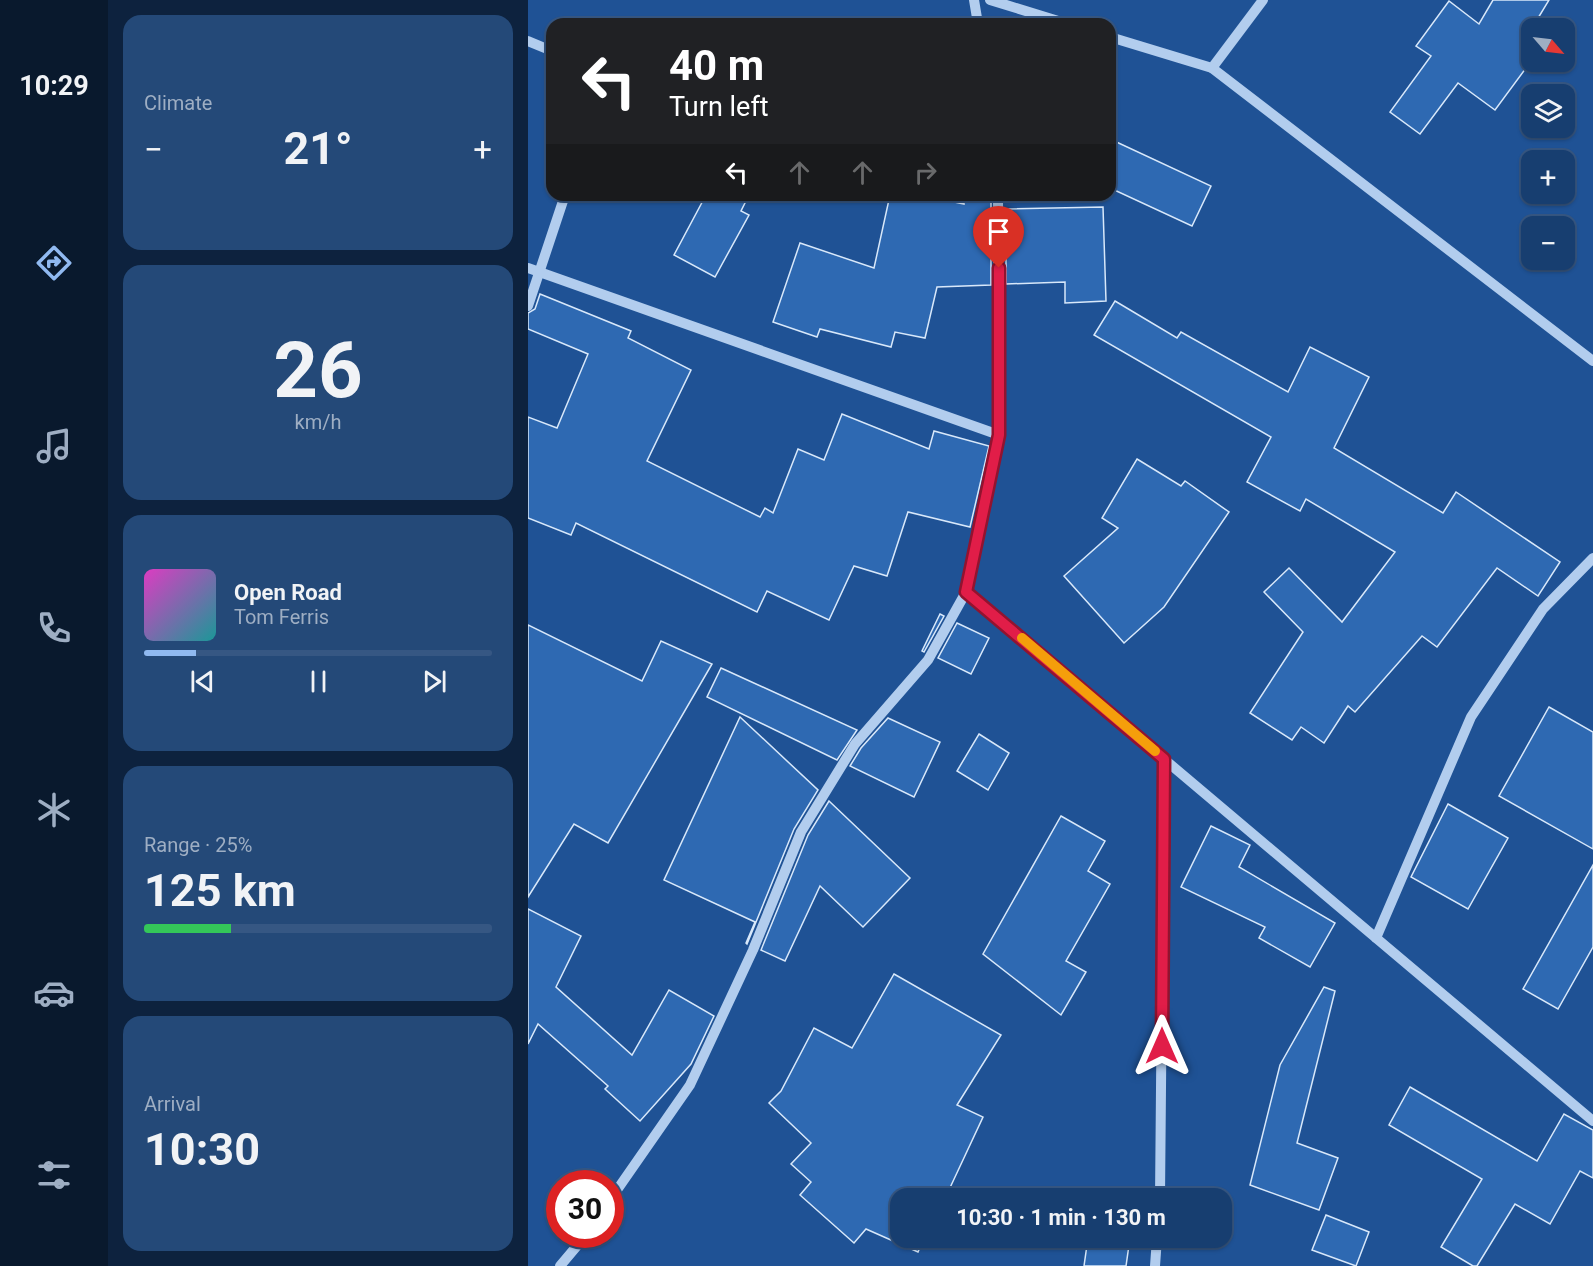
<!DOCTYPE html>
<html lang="en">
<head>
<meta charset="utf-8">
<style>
  :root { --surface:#173e70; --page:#244978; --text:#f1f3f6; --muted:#9eaec3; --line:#365783; --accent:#90b9f0 }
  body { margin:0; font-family:Roboto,sans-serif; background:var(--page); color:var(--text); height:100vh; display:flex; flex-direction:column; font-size:22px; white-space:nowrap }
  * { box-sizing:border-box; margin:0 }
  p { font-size:20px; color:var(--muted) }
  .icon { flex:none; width:33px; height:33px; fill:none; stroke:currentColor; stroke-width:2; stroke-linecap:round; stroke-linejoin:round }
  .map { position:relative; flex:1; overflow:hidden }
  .details { display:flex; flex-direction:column; gap:15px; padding:15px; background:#0d223e; width:420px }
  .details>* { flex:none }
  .hud { position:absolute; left:18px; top:18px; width:570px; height:183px; border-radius:18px; box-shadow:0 2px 4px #0004,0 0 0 2px var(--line); background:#202124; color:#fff; overflow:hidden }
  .needle { width:39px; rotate:118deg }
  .fabs { position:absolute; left:993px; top:18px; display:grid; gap:12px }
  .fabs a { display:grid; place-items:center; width:54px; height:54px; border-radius:12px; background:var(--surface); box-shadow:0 2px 4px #0004,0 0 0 2px var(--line); font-size:30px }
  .speed { position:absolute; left:18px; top:1170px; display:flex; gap:12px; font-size:30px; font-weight:700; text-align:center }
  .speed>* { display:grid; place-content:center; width:78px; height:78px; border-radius:50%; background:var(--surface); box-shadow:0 2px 4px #0004,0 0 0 2px var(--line); line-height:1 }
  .speed .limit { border:9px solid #d22; background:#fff; color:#111 }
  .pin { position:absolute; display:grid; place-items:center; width:51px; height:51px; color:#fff; margin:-62px -26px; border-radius:50% 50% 50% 0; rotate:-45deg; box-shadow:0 0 6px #0007 }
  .pin .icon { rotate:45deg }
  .me { position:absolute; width:66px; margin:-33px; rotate:0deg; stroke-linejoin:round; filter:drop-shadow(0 0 4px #0008) }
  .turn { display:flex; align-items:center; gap:21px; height:126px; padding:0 24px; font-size:27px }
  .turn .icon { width:78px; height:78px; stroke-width:2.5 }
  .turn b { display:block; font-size:42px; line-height:51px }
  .lanes { display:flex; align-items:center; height:57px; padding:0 24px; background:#0003; justify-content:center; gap:30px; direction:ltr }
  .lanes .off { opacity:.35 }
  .big { font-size:45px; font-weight:700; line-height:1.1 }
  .details .tile { flex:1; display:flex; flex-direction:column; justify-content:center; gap:9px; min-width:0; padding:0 21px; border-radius:18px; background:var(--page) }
  .details .dial { align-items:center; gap:0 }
  .dial b { font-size:78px; line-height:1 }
  .song { display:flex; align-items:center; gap:18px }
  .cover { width:72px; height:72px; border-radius:9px; background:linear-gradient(135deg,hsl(310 70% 55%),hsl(180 70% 35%)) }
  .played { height:6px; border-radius:3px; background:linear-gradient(90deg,var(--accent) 15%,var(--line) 15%) }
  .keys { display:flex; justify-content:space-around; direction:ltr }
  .heat { display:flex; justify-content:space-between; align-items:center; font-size:33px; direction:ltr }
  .charge { height:9px; border-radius:4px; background:linear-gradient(90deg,#34c759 25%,var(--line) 0) }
  .trip { position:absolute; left:362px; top:1188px; width:342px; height:60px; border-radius:18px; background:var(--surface); box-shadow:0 2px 4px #0004,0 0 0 2px var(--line); font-weight:700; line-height:60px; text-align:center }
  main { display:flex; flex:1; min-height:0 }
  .tabs { display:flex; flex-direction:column; width:108px; justify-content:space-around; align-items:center; background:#09192d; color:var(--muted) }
  .tabs .icon { width:42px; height:42px }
  .tabs .active { color:var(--accent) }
  .tabs b { font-size:27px; color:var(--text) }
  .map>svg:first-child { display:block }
  .building { fill:#2e69b2; stroke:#d8e8fa; stroke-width:1.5 }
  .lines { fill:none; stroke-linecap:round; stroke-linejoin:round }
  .minor { stroke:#b2cdee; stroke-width:10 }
  .route-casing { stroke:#92132f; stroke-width:15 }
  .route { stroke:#e11d48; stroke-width:10 }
  .slow { stroke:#f59e0b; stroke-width:10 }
</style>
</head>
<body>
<main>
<nav class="tabs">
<b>10:29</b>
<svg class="icon active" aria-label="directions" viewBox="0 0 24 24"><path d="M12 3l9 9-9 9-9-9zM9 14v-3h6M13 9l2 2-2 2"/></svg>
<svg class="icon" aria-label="music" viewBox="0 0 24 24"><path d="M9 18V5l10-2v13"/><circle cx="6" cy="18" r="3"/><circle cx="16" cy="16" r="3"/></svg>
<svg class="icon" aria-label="phone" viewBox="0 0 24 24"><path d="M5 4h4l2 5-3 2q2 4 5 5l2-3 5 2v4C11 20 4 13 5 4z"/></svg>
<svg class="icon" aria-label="climate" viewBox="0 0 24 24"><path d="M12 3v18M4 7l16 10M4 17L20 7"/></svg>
<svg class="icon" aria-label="car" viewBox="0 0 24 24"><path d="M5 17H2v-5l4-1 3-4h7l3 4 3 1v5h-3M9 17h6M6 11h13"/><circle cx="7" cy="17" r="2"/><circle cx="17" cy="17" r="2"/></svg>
<svg class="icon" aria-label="filters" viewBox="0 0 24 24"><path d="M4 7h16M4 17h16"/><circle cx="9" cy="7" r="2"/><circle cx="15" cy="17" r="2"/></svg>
</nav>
<section class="details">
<div class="tile"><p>Climate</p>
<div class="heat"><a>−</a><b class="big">21°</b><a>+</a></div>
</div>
<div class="tile dial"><b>26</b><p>km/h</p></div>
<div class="tile">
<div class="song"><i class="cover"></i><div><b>Open Road</b><p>Tom Ferris</p></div></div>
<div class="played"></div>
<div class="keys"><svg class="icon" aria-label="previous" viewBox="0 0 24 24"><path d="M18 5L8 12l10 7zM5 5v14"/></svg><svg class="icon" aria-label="pause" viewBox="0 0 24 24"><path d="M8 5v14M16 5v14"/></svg><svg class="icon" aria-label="next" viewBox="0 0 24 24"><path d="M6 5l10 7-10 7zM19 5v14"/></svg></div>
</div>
<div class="tile"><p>Range · 25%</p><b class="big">125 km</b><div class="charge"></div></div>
<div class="tile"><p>Arrival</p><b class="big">10:30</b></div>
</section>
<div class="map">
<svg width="1065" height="1266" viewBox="0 0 1065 1266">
  <rect width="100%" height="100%" fill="#1f5295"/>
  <g class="building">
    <polygon points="965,0 1021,0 1004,28 1004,60 967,110 930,83 892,134 862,112 903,56 888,46 921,1 951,24"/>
    <polygon points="582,139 683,186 664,226 582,188"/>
    <polygon points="178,195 221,195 213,211 221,215 187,277 146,255"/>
    <polygon points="362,195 393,195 436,204 436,195 463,195 463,285 409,287 397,338 367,332 363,347 292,329 289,337 245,322 272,243 346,268"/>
    <polygon points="575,207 578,301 537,303 537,282 478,284 478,209"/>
    <polygon points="12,294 103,331 100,338 163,370 119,461 232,517 237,508 245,513 270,449 296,460 314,414 401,449 406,431 461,446 442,527 380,512 359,576 326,566 301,620 239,591 229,612 48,523 43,535 0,518 0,417 29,428 60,354 0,329 0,313 7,309"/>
    <polygon points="587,301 649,338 653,332 760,392 782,347 841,377 806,448 915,513 928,492 1032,562 1010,596 969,568 909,647 894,636 827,712 820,706 796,743 773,727 764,740 722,713 775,632 736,592 761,568 814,622 867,552 778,499 772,511 719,482 743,437 566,335"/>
    <polygon points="609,459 653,486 657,481 701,512 636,607 596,643 536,576 590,528 574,518"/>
    <polygon points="412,614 416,616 396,652 394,651"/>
    <polygon points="429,623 461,638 443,674 410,658"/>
    <polygon points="0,625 114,681 133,641 184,664 80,843 46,824 0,897"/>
    <polygon points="193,668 329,730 309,760 179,697"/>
    <polygon points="1021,707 1065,732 1065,849 971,796"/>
    <polygon points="212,717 290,790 266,829 219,944 218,943 227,922 136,880"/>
    <polygon points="360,718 412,742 386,797 322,766 333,748"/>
    <polygon points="451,734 481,753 460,790 429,771"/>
    <polygon points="301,801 382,878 335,927 292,886 257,961 233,950 280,835"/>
    <polygon points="920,804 980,838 940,909 883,877"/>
    <polygon points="533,816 577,841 560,871 582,884 538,961 558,972 533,1015 455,954"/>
    <polygon points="683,826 722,845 711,867 807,923 782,967 731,938 737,927 653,887"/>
    <polygon points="1065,865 1065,947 1030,1009 995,989"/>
    <polygon points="0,909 53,936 28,987 104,1055 141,990 186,1016 163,1064 112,1121 77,1089 80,1086 10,1024 0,1044"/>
    <polygon points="366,974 473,1035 429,1105 455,1117 420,1192 417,1190 414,1198 372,1198 372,1238 396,1238 390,1252 338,1229 326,1243 272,1195 283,1182 263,1164 283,1143 241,1103 253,1091 286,1028 324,1048"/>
    <polygon points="796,987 807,991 769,1143 810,1158 791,1210 722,1185 752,1065"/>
    <polygon points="882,1087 1009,1161 1036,1114 1065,1130 1065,1178 1052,1171 1022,1224 987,1204 949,1266 945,1266 913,1247 954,1179 861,1125"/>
    <polygon points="798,1215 841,1232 828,1266 784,1250"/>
    <polygon points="560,1238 602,1238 598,1266 556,1266"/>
  </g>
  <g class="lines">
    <g class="minor">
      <polyline points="446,0 450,24"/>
      <polyline points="462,0 540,24"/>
      <polyline points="582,37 684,68 735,0"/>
      <polyline points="0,41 24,51"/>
      <polyline points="684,68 1065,361"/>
      <polyline points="0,268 471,435"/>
      <polyline points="0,306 37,195"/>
      <polyline points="438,592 1065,1121"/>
      <polyline points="848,938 943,717 1015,609 1065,558"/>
      <polyline points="632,1198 636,759"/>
      <polyline points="82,1200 162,1085 225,950 273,832 327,744 400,660 438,592 471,435 470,195"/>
      <polyline points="32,1266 59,1234"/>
      <polyline points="627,1266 629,1238"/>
    </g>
  </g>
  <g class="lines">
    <g class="route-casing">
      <polyline id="route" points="471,268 471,435 438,592 636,759 634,1046"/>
    </g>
    <use href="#route" class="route"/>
    <polyline class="slow" points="494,638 627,751"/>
  </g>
</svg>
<div class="fabs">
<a><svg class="needle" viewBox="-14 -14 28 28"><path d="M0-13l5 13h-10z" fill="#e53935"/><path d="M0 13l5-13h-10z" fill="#9eaec3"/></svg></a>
<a><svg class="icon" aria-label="layers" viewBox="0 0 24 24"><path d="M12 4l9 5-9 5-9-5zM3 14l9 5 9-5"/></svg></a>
<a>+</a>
<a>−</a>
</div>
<div class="speed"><div class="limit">30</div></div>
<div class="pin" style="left:471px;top:268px;background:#d93025"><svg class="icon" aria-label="arrive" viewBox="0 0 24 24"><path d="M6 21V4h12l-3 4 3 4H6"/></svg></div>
<svg class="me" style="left:634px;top:1046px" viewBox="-20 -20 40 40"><path d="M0-17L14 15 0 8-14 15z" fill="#e11d48" stroke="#fff" stroke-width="4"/></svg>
<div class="trip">10:30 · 1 min · 130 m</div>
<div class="hud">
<div class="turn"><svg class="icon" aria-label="left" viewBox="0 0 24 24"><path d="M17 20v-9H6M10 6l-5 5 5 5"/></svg><div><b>40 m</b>Turn left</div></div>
<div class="lanes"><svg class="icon" aria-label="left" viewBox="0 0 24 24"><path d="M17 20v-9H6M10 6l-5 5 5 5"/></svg><svg class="icon off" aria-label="ahead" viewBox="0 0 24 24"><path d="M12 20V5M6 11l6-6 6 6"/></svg><svg class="icon off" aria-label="ahead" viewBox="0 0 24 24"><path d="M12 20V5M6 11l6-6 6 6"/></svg><svg class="icon off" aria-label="right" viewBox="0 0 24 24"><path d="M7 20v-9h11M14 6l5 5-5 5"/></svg></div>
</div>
</div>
</main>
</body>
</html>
